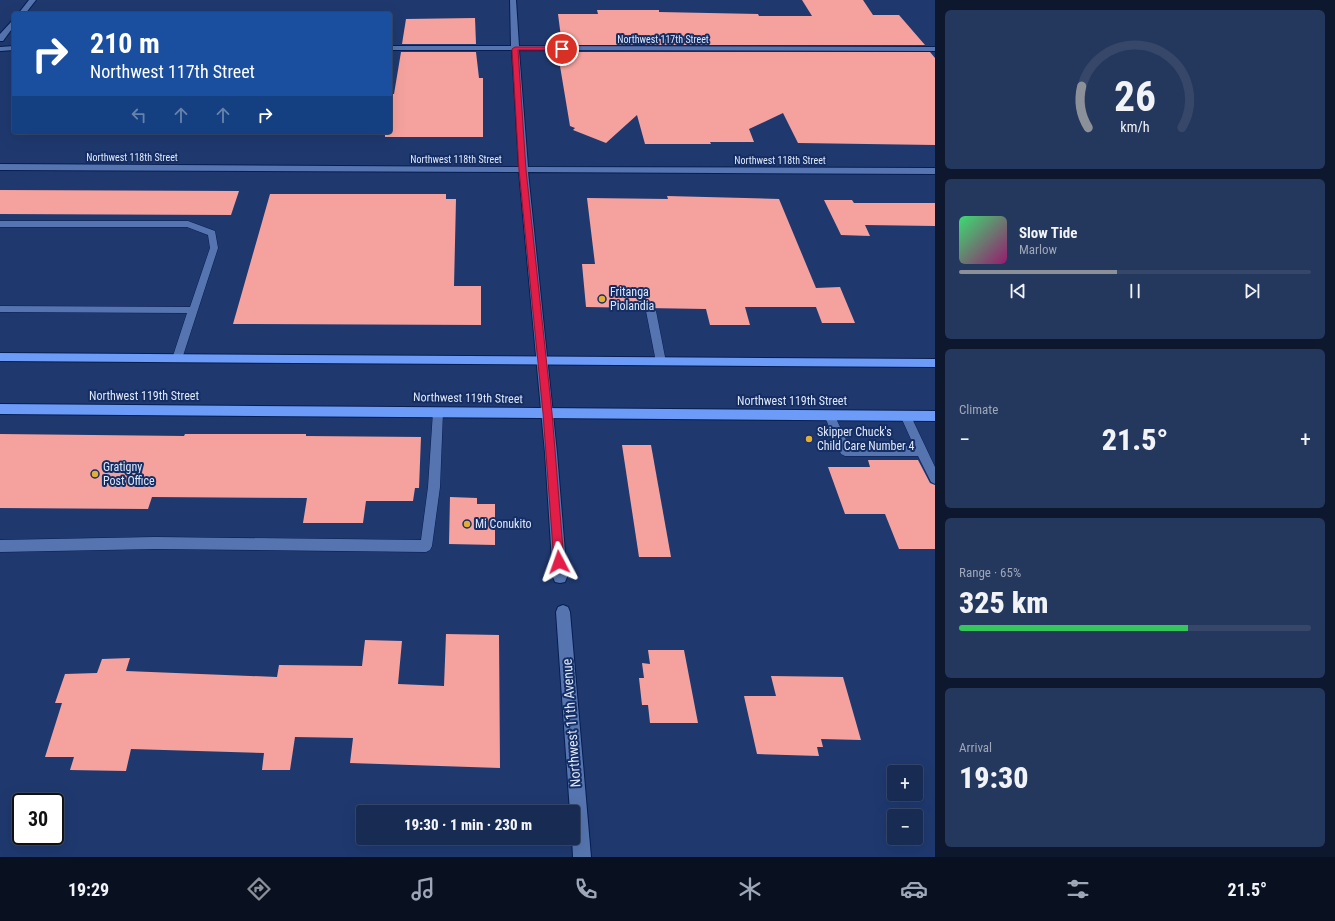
<!DOCTYPE html>
<html lang="en">
<head>
<meta charset="utf-8">
<style>
  :root { --surface:#172b53; --page:#24375d; --text:#f1f3f6; --muted:#9ea7b8; --line:#36476a; --accent:#8c9099 }
  body { margin:0; font-family:"Roboto Condensed",sans-serif; background:var(--page); color:var(--text); height:100vh; display:flex; flex-direction:column; font-size:15px; white-space:nowrap }
  * { box-sizing:border-box; margin:0 }
  p { font-size:13px; color:var(--muted) }
  .icon { flex:none; width:22px; height:22px; fill:none; stroke:currentColor; stroke-width:2; stroke-linecap:round; stroke-linejoin:round }
  .map { position:relative; flex:1; overflow:hidden }
  .panel { display:flex; flex-direction:column; gap:10px; padding:10px; background:#0d182e; width:400px }
  .panel>* { flex:none }
  .guide { position:absolute; left:12px; top:12px; width:380px; height:122px; border-radius:4px; box-shadow:0 4px 16px #0002,0 0 0 1px var(--line); background:#1a4fa0; color:#fff; overflow:hidden }
  .fabs { position:absolute; left:887px; top:765px; display:grid; gap:8px }
  .fabs a { display:grid; place-items:center; width:36px; height:36px; border-radius:4px; background:var(--surface); box-shadow:0 4px 16px #0002,0 0 0 1px var(--line); font-size:20px }
  .speed { position:absolute; left:12px; top:793px; display:flex; gap:8px; font-size:20px; font-weight:700; text-align:center }
  .speed>* { display:grid; place-content:center; width:52px; height:52px; border-radius:50%; background:var(--surface); box-shadow:0 4px 16px #0002,0 0 0 1px var(--line); line-height:1 }
  .speed .limit { border:2px solid #111; border-radius:6px; background:#fff; color:#111 }
  .pin { position:absolute; display:grid; place-items:center; width:34px; height:34px; color:#fff; margin:-17px; border:2px solid #fff; border-radius:50%; box-shadow:0 1px 4px #0007 }
  .me { position:absolute; width:44px; margin:-22px; rotate:356deg; stroke-linejoin:round; filter:drop-shadow(0 0 3px #0008) }
  .turn { display:flex; align-items:center; gap:14px; height:84px; padding:0 12px; font-size:18px }
  .turn .icon { width:52px; height:52px; stroke-width:2.5 }
  .turn b { display:block; font-size:28px; line-height:34px }
  .lanes { display:flex; align-items:center; height:38px; padding:0 12px; background:#0003; justify-content:center; gap:20px; direction:ltr }
  .lanes .off { opacity:.35 }
  .big { font-size:30px; font-weight:800; line-height:1.1 }
  .panel .tile { flex:1; display:flex; flex-direction:column; justify-content:center; gap:6px; min-width:0; padding:0 14px; border-radius:6px; background:var(--page) }
  .panel .dial { align-items:center; gap:0 }
  .dial svg { height:104px; overflow:visible; fill:none; stroke:var(--line); stroke-width:7; stroke-linecap:round; text-anchor:middle }
  .dial text { fill:var(--text); stroke:none }
  .song { display:flex; align-items:center; gap:12px }
  .cover { width:48px; height:48px; border-radius:6px; background:linear-gradient(135deg,hsl(140 70% 55%),hsl(320 70% 35%)) }
  .played { height:4px; border-radius:2px; background:linear-gradient(90deg,var(--accent) 45%,var(--line) 45%) }
  .keys { display:flex; justify-content:space-around; direction:ltr }
  .heat { display:flex; justify-content:space-between; align-items:center; font-size:22px; direction:ltr }
  .charge { height:6px; border-radius:3px; background:linear-gradient(90deg,#34c759 65%,var(--line) 0) }
  .trip { position:absolute; left:356px; top:805px; width:224px; height:40px; border-radius:4px; background:var(--surface); box-shadow:0 4px 16px #0002,0 0 0 1px var(--line); font-weight:800; line-height:40px; text-align:center }
  .tab-bar { display:flex; height:64px; justify-content:space-around; align-items:center; background:#091121; color:var(--muted) }
  .tab-bar .icon { width:28px; height:28px }
  .tab-bar .active { color:var(--accent) }
  .tab-bar b { font-size:18px; color:var(--text) }
  main { display:flex; flex:1; min-height:0 }
  .map>svg:first-child { display:block }
  .building { fill:#f5a29e }
  .lines { fill:none; stroke-linecap:round; stroke-linejoin:round }
  .lane-casing { stroke:#061e52; stroke-width:1 }
  .street-casing { stroke:#061e52; stroke-width:2 }
  .highway-casing { stroke:#061e52; stroke-width:2 }
  .lane { fill:#5675b0; fill-rule:evenodd }
  .street { fill:#5675b0; fill-rule:evenodd }
  .highway { fill:#6c9bf8; fill-rule:evenodd }
  .route { fill:#e11d48; stroke:#92132f }
  .poi-dot { fill:#e4ae35; stroke:#152e63; stroke-width:1.5 }
  .labels { text-anchor:middle; stroke-width:4; stroke-linejoin:round; paint-order:stroke }
  .far-street-label { font-size:10px; fill:#dee8fd; stroke:#152e63 }
  .poi-label { font-size:12px; fill:#dee8fd; stroke:#152e63; text-anchor:start }
  .street-label { font-size:12px; fill:#dee8fd; stroke:#152e63 }
  .near-street-label { font-size:14px; fill:#dee8fd; stroke:#152e63 }
</style>
</head>
<body>
<main>
<div class="map">
<svg width="935" height="857" viewBox="0 0 935 857">
  <rect width="100%" height="100%" fill="#1f396f"/>
  <g class="building">
    <polygon points="802,0 863,0 873,15 899,15 925,45 562,45 558,14 598,14 597,10 659,10 659,12 758,14 759,16 812,16"/>
    <polygon points="475,18 476,44 402,44 406,19"/>
    <polygon points="401,52 476,52 479,78 483,78 483,137 385,137 385,132 390,132 390,105 392,94 394,94"/>
    <polygon points="563,52 930,52 935,58 935,145 798,143 783,113 749,129 754,142 710,142 711,144 645,144 637,115 606,143 573,130 575,128 570,126 560,66 565,66"/>
    <polygon points="0,190 239,191 231,215 0,214"/>
    <polygon points="270,194 446,194 446,199 456,199 454,286 481,286 481,325 233,324"/>
    <polygon points="667,196 779,199 816,288 840,287 855,323 822,323 816,307 745,307 750,325 710,325 706,309 586,307 582,264 595,264 587,198 668,199"/>
    <polygon points="824,200 852,200 854,203 935,203 935,226 865,225 870,236 841,235"/>
    <polygon points="0,434 184,436 185,434 306,434 306,436 421,437 419,488 415,488 413,501 366,501 363,523 303,523 307,498 152,497 148,509 0,508"/>
    <polygon points="622,445 651,445 671,557 639,557"/>
    <polygon points="868,460 918,460 930,483 935,485 935,549 899,549 885,514 845,514 828,467 870,467"/>
    <polygon points="450,497 477,498 477,504 495,504 495,545 449,544"/>
    <polygon points="446,634 499,635 500,768 350,763 353,738 295,737 290,770 262,770 264,753 131,749 126,771 70,770 74,757 45,757 62,703 55,703 65,674 97,673 102,659 130,658 126,671 277,677 279,665 362,666 365,640 402,641 398,684 444,686"/>
    <polygon points="648,650 684,650 698,723 650,723 648,705 642,705 639,678 644,678 642,663 650,664"/>
    <polygon points="771,676 843,677 861,740 821,739 823,747 817,747 819,756 757,754 744,696 776,696"/>
  </g>
  <g class="lines">
    <g class="lane-casing">
      <g id="lane">
        <polygon points="0,221 188,221 215,231 218,248 181,362 173,362 172,359 187,313 0,312 0,306 190,307 210,248 208,235 187,227 0,227"/>
        <polygon points="651,308 656,311 666,362 665,365 657,365 656,362 646,311"/>
        <polygon points="438,408 442,409 443,412 440,487 432,546 430,550 426,552 155,549 0,552 0,540 155,537 421,540 428,487 433,412 434,409"/>
        <polygon points="829,411 833,412 849,446 914,446 900,415 901,412 905,411 909,412 935,467 935,484 931,482 918,456 845,456 841,454 824,415 825,412"/>
      </g>
    </g>
    <g class="street-casing">
      <g id="street">
        <polygon points="29,0 36,0 25,14 18,14"/>
        <polygon points="510,0 516,0 519,46 935,47 935,51 519,50 528,167 935,168 935,174 528,172 557,453 567,577 565,582 560,583 555,582 553,577 545,453 519,172 0,170 0,164 519,167 512,50 390,50 390,46 511,46"/>
        <polygon points="14,20 14,26 3,41 0,41 0,34 12,21"/>
        <polygon points="14,46 14,50 0,51 0,47"/>
        <polygon points="563,605 568,607 570,612 591,857 573,857 572,838 573,812 570,812 556,612 558,607"/>
      </g>
    </g>
    <g class="highway-casing">
      <g id="highway">
        <polygon points="0,353 935,359 935,367 0,361"/>
        <polygon points="0,404 935,411 935,421 0,414"/>
      </g>
    </g>
    <use href="#lane" class="lane"/>
    <use href="#street" class="street"/>
    <use href="#highway" class="highway"/>
  </g>
  <polygon class="route" points="515,47 562,47 564,49 562,50 518,50 526,170 552,413 564,562 563,565 559,567 555,565 554,562 543,413 519,170 512,49"/>
  <g class="poi-dot">
    <circle cx="602" cy="299" r="4"/>
    <circle cx="809" cy="439" r="4"/>
    <circle cx="95" cy="474" r="4"/>
    <circle cx="467" cy="524" r="4"/>
  </g>
  <g class="labels">
    <g class="far-street-label">
      <text x="663" y="43">Northwest 117th Street</text>
      <text x="132" y="161">Northwest 118th Street</text>
      <text x="456" y="163">Northwest 118th Street</text>
      <text x="780" y="164">Northwest 118th Street</text>
    </g>
    <g class="poi-label">
      <text x="610" y="296">Fritanga<tspan x="610" dy="14">Piolandia</tspan></text>
      <text x="817" y="436">Skipper Chuck's<tspan x="817" dy="14">Child Care Number 4</tspan></text>
      <text x="103" y="471">Gratigny<tspan x="103" dy="14">Post Office</tspan></text>
      <text x="475" y="528">Mi Conukito</text>
    </g>
    <g class="street-label">
      <text x="144" y="400">Northwest 119th Street</text>
      <text transform="translate(468 398) rotate(1)" y="4">Northwest 119th Street</text>
      <text x="792" y="405">Northwest 119th Street</text>
    </g>
    <g class="near-street-label">
      <text transform="translate(571 723) rotate(-94)" y="5">Northwest 11th Avenue</text>
    </g>
  </g>
</svg>
<div class="fabs">
<a>+</a>
<a>−</a>
</div>
<div class="speed"><div class="limit">30</div></div>
<div class="pin" style="left:562px;top:49px;background:#d93025"><svg class="icon" aria-label="arrive" viewBox="0 0 24 24"><path d="M6 21V4h12l-3 4 3 4H6"/></svg></div>
<svg class="me" style="left:559px;top:562px" viewBox="-20 -20 40 40"><path d="M0-17L14 15 0 8-14 15z" fill="#e11d48" stroke="#fff" stroke-width="4"/></svg>
<div class="trip">19:30 · 1 min · 230 m</div>
<div class="guide">
<div class="turn"><svg class="icon" aria-label="right" viewBox="0 0 24 24"><path d="M7 20v-9h11M14 6l5 5-5 5"/></svg><div><b>210 m</b>Northwest 117th Street</div></div>
<div class="lanes"><svg class="icon off" aria-label="left" viewBox="0 0 24 24"><path d="M17 20v-9H6M10 6l-5 5 5 5"/></svg><svg class="icon off" aria-label="ahead" viewBox="0 0 24 24"><path d="M12 20V5M6 11l6-6 6 6"/></svg><svg class="icon off" aria-label="ahead" viewBox="0 0 24 24"><path d="M12 20V5M6 11l6-6 6 6"/></svg><svg class="icon" aria-label="right" viewBox="0 0 24 24"><path d="M7 20v-9h11M14 6l5 5-5 5"/></svg></div>
</div>
</div>
<section class="panel">
<div class="tile dial"><svg viewBox="0 0 100 80">
<path d="M14 69A42 42 0 1 1 86 69"/>
<path d="M14 69A42 42 0 0 1 9 37" stroke="#8c9099"/>
<text x="50" y="56" font-size="32" font-weight="700">26</text>
<text x="50" y="72" font-size="11">km/h</text>
</svg></div>
<div class="tile">
<div class="song"><i class="cover"></i><div><b>Slow Tide</b><p>Marlow</p></div></div>
<div class="played"></div>
<div class="keys"><svg class="icon" aria-label="previous" viewBox="0 0 24 24"><path d="M18 5L8 12l10 7zM5 5v14"/></svg><svg class="icon" aria-label="pause" viewBox="0 0 24 24"><path d="M8 5v14M16 5v14"/></svg><svg class="icon" aria-label="next" viewBox="0 0 24 24"><path d="M6 5l10 7-10 7zM19 5v14"/></svg></div>
</div>
<div class="tile"><p>Climate</p>
<div class="heat"><a>−</a><b class="big">21.5°</b><a>+</a></div>
</div>
<div class="tile"><p>Range · 65%</p><b class="big">325 km</b><div class="charge"></div></div>
<div class="tile"><p>Arrival</p><b class="big">19:30</b></div>
</section>
</main>
<nav class="tab-bar">
<b>19:29</b>
<svg class="icon active" aria-label="directions" viewBox="0 0 24 24"><path d="M12 3l9 9-9 9-9-9zM9 14v-3h6M13 9l2 2-2 2"/></svg>
<svg class="icon" aria-label="music" viewBox="0 0 24 24"><path d="M9 18V5l10-2v13"/><circle cx="6" cy="18" r="3"/><circle cx="16" cy="16" r="3"/></svg>
<svg class="icon" aria-label="phone" viewBox="0 0 24 24"><path d="M5 4h4l2 5-3 2q2 4 5 5l2-3 5 2v4C11 20 4 13 5 4z"/></svg>
<svg class="icon" aria-label="climate" viewBox="0 0 24 24"><path d="M12 3v18M4 7l16 10M4 17L20 7"/></svg>
<svg class="icon" aria-label="car" viewBox="0 0 24 24"><path d="M5 17H2v-5l4-1 3-4h7l3 4 3 1v5h-3M9 17h6M6 11h13"/><circle cx="7" cy="17" r="2"/><circle cx="17" cy="17" r="2"/></svg>
<svg class="icon" aria-label="filters" viewBox="0 0 24 24"><path d="M4 7h16M4 17h16"/><circle cx="9" cy="7" r="2"/><circle cx="15" cy="17" r="2"/></svg>
<b>21.5°</b>
</nav>
</body>
</html>
